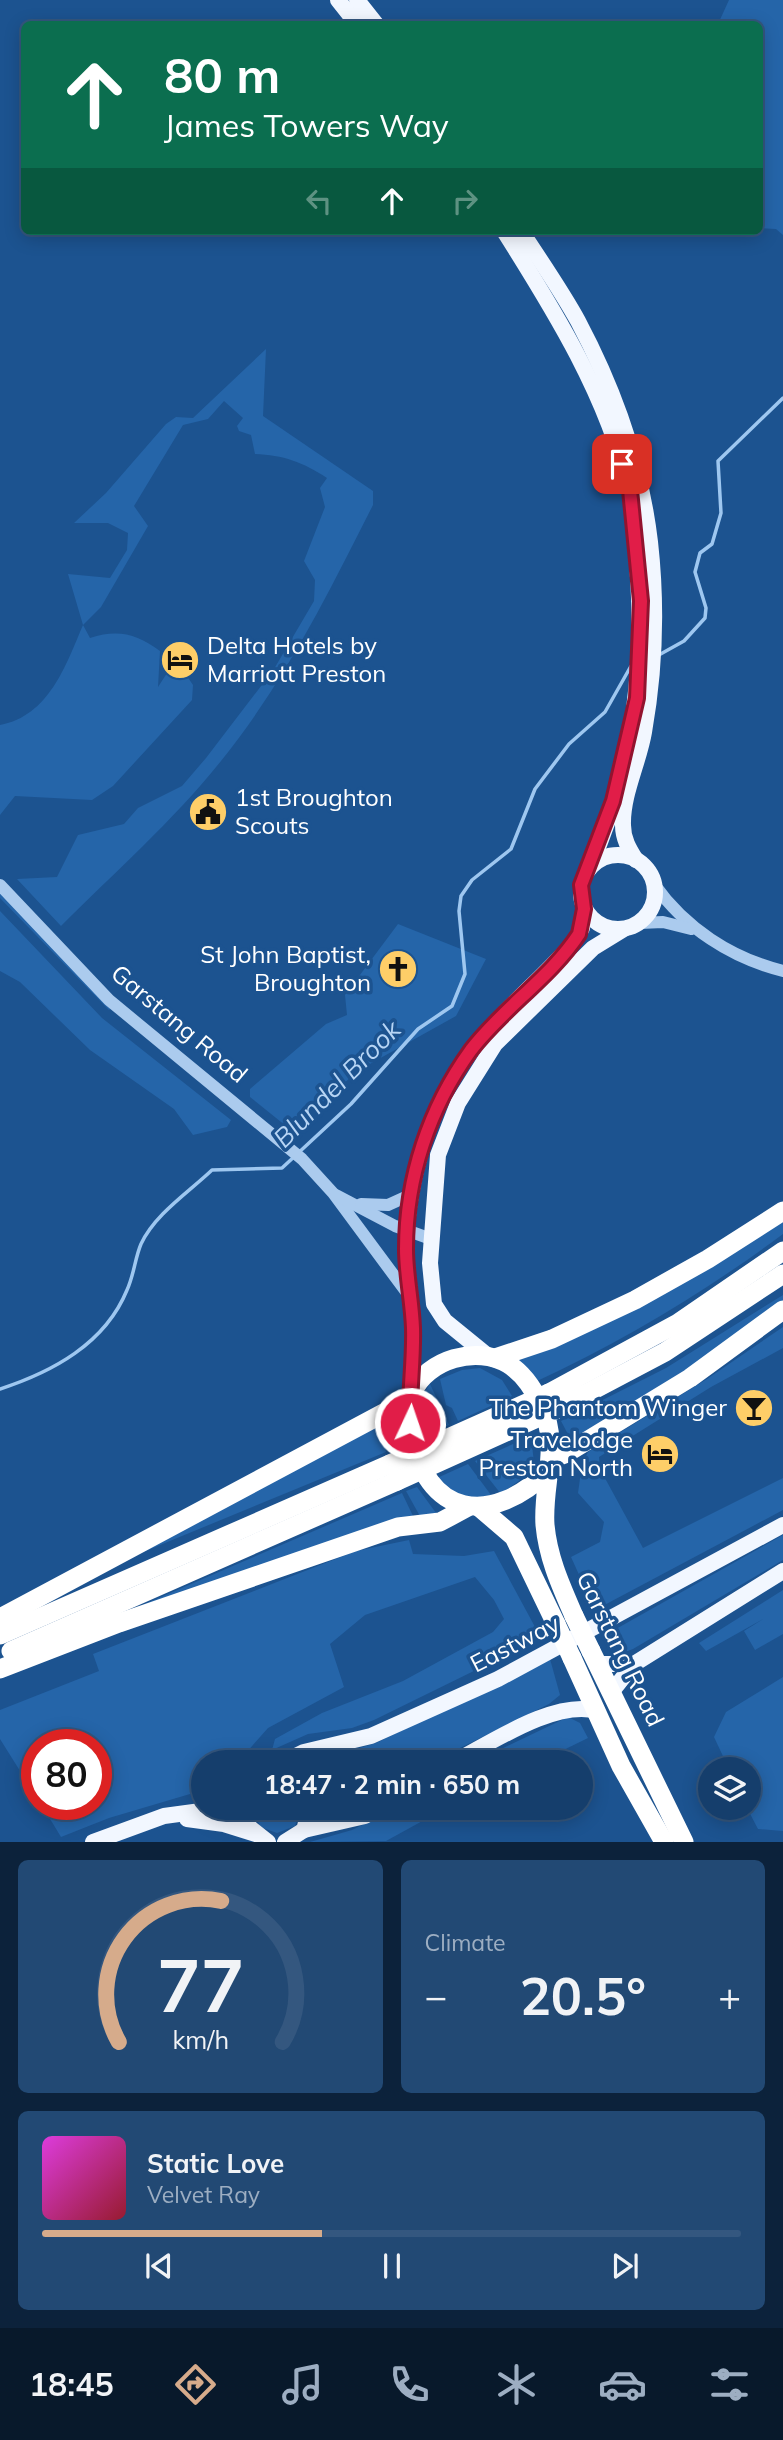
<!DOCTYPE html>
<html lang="en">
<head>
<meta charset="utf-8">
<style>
  :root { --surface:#153e6c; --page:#224974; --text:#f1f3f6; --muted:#9daec2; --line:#34577f; --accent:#d6ab8b }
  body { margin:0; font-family:Mulish,sans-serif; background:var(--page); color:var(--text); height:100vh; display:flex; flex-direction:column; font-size:26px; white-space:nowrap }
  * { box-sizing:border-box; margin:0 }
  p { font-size:23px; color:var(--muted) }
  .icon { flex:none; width:38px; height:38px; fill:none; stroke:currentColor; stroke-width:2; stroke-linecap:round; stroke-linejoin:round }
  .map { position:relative; height:1842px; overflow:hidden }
  .details { display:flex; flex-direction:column; gap:18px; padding:18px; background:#0c223b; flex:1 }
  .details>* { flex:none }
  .hud { position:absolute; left:21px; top:21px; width:742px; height:214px; border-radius:10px; box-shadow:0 4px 18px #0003,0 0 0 2px var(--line); background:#0b6e4f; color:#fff; overflow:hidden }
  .tools { position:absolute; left:698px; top:1757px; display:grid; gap:14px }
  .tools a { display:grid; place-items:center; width:63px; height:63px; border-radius:50%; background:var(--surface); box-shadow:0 4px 18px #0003,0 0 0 2px var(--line); font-size:35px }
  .speed { position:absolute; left:21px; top:1729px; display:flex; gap:14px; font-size:35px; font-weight:700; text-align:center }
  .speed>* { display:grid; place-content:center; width:91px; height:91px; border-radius:50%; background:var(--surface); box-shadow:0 4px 18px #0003,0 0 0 2px var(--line); line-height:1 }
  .speed .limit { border:10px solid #d22; background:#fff; color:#111 }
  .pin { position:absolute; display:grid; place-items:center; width:60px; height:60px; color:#fff; margin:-30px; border-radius:14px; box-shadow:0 4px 10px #0006 }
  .me { position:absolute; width:77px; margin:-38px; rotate:3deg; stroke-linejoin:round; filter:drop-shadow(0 0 5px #0008) }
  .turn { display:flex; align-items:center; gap:24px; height:147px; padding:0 28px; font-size:32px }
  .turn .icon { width:91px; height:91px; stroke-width:2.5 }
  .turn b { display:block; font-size:49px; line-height:60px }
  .lanes { display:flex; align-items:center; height:66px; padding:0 28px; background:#0003; justify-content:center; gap:35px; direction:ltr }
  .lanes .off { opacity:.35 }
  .big { font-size:52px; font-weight:700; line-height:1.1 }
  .details .card { flex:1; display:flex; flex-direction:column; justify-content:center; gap:10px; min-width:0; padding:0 24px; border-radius:10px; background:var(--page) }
  .details .dial { align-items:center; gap:0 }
  .dial svg { height:182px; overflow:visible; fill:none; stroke:var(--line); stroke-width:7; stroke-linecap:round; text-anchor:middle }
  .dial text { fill:var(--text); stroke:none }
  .song { display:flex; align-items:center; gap:21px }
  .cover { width:84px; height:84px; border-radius:10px; background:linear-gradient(135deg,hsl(300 70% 55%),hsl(350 70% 35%)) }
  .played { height:7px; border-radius:4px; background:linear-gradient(90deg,var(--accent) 40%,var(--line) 40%) }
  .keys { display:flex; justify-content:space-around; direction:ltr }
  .heat { display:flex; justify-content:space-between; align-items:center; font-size:38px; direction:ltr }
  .details .tiles { flex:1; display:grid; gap:18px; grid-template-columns:1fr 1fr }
  .card:last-child { grid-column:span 2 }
  .trip { position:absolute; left:191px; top:1750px; width:402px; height:70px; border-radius:35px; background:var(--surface); box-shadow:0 4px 18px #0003,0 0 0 2px var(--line); font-weight:700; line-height:70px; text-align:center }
  .menu { display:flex; height:112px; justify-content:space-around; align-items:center; background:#08192b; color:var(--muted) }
  .menu .icon { width:49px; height:49px }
  .menu .on { color:var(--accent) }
  .menu b { font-size:32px; color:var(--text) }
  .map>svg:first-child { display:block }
  .green { fill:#2565a9 }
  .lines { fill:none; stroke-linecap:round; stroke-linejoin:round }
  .stream { stroke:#9ec7f0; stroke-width:3.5 }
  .minor { stroke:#abcbee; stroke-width:12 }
  .major { stroke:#f2f7ff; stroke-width:16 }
  .highway { stroke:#fff; stroke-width:19 }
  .highway-bridge { stroke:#fff; stroke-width:19 }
  .route-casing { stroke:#92132f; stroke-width:18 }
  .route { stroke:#e11d48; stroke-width:12 }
  .labels { text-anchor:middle; stroke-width:7; stroke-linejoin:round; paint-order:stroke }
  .poi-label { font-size:24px; fill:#fff; stroke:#1c5390; text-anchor:end }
  .street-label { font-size:24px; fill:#fff; stroke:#1c5390 }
  .water-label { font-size:26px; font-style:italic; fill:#b7d5f5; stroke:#1c5390 }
</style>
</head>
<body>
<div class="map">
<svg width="783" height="1842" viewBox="0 0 783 1842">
  <rect width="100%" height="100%" fill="#1c5390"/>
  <g class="green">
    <polygon points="729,0 783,0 783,235 776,229 760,228 760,24 718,24"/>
    <path d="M266,349L263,416L373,491V505C328,594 284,683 221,761C173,821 115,872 61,926L17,879L57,877L78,835L124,824L138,808L182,786L206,758L274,669L314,601L315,580L304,561L325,507L320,488L327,478C303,462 283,455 255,454L251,435L239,431L237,426L243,418L224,401L208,419L183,425L134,506L148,526L101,607L83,625L90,638C118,629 137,634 160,651L158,687L171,667L178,663L193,685L192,700L113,786L92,800L15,796L0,815V725C49,716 66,665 83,625L68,574L110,578L127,550L128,533L108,523H74L106,493L166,424L176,417L193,418Z"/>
    <polygon points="0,893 111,1008 109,1010 0,898"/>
    <polygon points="0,911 102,1018 231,1120 227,1127 193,1135 174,1109 90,1050 20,982 0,971"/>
    <polygon points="398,924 486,959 456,1016 359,1070 291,1130 250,1097 250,1089 326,1024 347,1015 345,995"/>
    <path d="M783,1219V1234C705,1292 623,1341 535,1382L513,1353Z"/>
    <polygon points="783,1295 783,1302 699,1362 571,1440 561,1421 666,1368"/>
    <polygon points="783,1327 783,1348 711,1387 599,1457 600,1469 643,1548 783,1478 783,1510 595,1610 571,1557 600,1542 604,1522 578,1493 582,1464 588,1452 707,1379"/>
    <polygon points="480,1368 502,1380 512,1396 458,1421 452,1408 446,1405 440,1379 462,1370"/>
    <polygon points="430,1384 449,1425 419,1438 415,1407"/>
    <polygon points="380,1421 386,1452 131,1557"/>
    <polygon points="531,1436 534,1463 520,1480 501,1494 475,1461"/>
    <polygon points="468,1464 494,1499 467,1503 437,1478"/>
    <polygon points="417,1487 439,1517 421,1518 406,1491"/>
    <polygon points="402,1493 413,1516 96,1625"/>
    <polygon points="783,1535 783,1560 633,1649 620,1654 607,1634"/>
    <polygon points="409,1540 413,1554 464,1556 494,1551 541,1638 374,1720 352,1728 308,1734 272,1750 275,1739 322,1713 403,1681 493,1632 504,1619 494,1600 475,1577 365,1615 330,1644 344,1687 268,1728 238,1762 203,1762 203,1786 190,1794 109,1818 61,1837 41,1804 96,1804 96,1745 37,1745 37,1798 0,1739 0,1710 99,1671 93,1654 356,1551"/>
    <polygon points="783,1590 783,1634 755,1650 744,1631 765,1618 706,1651 699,1643"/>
    <polygon points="550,1659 560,1695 549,1704 432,1762 351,1762 356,1749 376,1743"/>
    <polygon points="783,1677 783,1831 758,1829 747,1808 749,1769 729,1769 714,1737 726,1712"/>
    <polygon points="568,1717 580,1723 588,1738 539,1762 474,1762"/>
    <polygon points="253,1808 301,1808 295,1826 277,1833 260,1827"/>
    <polygon points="396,1808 446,1808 386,1841 310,1842 352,1830"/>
  </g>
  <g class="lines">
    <g class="stream">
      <polyline points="657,656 684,641 705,618 706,608 695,572 700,553 712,544 721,513 718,461 783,398"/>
      <path d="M0,1389C52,1372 105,1344 127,1290C134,1275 135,1258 141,1244C155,1214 189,1192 212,1170L282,1168L351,1104L418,1029L452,1006L465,974L459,911L461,896L472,880L511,849L535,789L569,744L605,712L631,666"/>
    </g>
    <g class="minor">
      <path d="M654,884C685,928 731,958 783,971"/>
      <polyline points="0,885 109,1000 302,1159 333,1193 410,1297"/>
      <polyline points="640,923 663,922 691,929"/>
      <polyline points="336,1195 395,1226 431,1239"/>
      <polyline points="361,1204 388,1205 410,1195"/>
    </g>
    <g class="major">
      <polyline points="338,0 357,24"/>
      <polyline points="357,0 376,24"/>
      <path d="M504,231C554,310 608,397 629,489C633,506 634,525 635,542C647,652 636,768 588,870"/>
      <path d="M521,231C540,260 561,290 578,321C614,389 641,465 650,542C657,605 655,670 644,732C639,762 622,795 623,825C623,839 629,849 636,860"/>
      <circle cx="618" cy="892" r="37"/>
      <polyline points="488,1356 445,1321 434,1304 430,1263 438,1155 458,1103 495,1044 593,948 624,929"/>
      <path d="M411,1395C412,1372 414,1349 413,1326C412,1299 406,1273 406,1246C408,1176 429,1108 471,1051C501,1011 541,980 574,942L582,928L584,909"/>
      <polyline points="600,1664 634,1664"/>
      <polyline points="613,1690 634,1664 783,1571"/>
      <polyline points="284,1762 304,1752 371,1736 498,1679 783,1525"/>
      <path d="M454,1762C491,1743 555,1699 597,1711"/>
      <polyline points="245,1808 249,1827 268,1842"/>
      <polyline points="319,1808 350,1816"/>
      <polyline points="187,1819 224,1824 256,1834"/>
      <polyline points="304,1830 365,1816 378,1808"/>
      <polyline points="93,1842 164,1816 223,1808"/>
      <polyline points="285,1842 304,1830 310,1808"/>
    </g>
    <g class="highway">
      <polyline points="495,1358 552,1339 635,1300 708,1259 783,1211"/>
      <polyline points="549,1393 678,1323 783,1251"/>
      <polyline points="557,1409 665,1352 783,1274"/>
      <polyline points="551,1459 567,1453 690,1378 783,1310"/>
      <path d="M550,1469C492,1528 424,1518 411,1430C409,1419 408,1404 412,1393C427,1359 477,1345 508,1364C523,1373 534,1390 541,1405C561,1445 542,1484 545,1525C548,1558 561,1586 574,1616"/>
      <polyline points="479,1507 514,1537 556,1624"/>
      <polyline points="0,1618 410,1399"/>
      <polyline points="0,1635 390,1464"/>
      <polyline points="11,1651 397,1481"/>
      <polyline points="591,1651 684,1842"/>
      <polyline points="572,1658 621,1766 664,1842"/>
      <polyline points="0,1669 119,1623 398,1527 440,1522 468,1507"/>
    </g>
    <g class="highway-bridge">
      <polyline points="390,1464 549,1393"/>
      <polyline points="397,1481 557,1409"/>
      <polyline points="574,1616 591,1651"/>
      <polyline points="556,1624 572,1658"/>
    </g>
  </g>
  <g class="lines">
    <g class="route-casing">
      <path id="route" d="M410,1423C409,1392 414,1360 413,1328C412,1301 406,1275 406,1249C406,1178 429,1108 471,1050C503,1008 551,977 579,934L584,909L581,885L613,801L637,698L641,601L630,490L622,464"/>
    </g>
    <use href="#route" class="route"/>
  </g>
  <defs>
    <g id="hotel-disc" transform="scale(2.0125)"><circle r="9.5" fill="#fece68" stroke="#1c5390"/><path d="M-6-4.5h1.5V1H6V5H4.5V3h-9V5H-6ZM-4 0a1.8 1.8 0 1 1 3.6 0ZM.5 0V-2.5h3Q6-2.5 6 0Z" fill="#111"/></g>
    <g id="civic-disc" transform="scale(2.0125)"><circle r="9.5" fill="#fece68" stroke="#1c5390"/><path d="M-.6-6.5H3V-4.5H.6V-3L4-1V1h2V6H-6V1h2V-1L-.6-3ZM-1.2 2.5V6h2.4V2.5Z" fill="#111"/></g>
    <g id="church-disc" transform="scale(2.0125)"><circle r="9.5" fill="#fece68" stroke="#1c5390"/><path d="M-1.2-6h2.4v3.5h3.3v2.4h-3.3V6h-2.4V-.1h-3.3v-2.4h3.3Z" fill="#111"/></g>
    <g id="bar-disc" transform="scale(2.0125)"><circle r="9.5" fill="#fece68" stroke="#1c5390"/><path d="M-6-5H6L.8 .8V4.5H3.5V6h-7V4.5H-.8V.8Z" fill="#111"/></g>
  </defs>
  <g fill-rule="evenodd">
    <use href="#hotel-disc" x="180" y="660"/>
    <use href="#civic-disc" x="208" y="812"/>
    <use href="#church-disc" x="398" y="969"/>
    <use href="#bar-disc" x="754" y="1408"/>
    <use href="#hotel-disc" x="660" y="1454"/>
  </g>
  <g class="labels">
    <g class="poi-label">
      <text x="207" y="654" text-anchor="start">Delta Hotels by<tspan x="207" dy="28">Marriott Preston</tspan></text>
      <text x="235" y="806" text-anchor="start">1st Broughton<tspan x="235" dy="28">Scouts</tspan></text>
      <text x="371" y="963">St John Baptist,<tspan x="371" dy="28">Broughton</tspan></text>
      <text x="727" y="1416">The Phantom Winger</text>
      <text x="633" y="1448">Travelodge<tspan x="633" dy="28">Preston North</tspan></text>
    </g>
    <g class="street-label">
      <text transform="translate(179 1024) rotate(40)" y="8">Garstang Road</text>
      <text transform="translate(515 1644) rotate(-27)" y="8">Eastway</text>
      <text transform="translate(620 1649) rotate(64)" y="8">Garstang Road</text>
    </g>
    <g class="water-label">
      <text transform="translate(337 1084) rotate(-45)" y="9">Blundel Brook</text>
    </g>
  </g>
</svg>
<div class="tools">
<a><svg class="icon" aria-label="layers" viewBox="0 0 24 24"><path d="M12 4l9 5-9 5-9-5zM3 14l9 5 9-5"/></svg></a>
</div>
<div class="speed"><div class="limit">80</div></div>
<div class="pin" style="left:622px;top:464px;background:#d93025"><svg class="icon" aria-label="arrive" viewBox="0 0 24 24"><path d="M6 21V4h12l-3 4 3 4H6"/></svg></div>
<svg class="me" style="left:410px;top:1423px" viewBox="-20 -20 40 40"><circle r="17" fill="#e11d48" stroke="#fff" stroke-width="3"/><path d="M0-11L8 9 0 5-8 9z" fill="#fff"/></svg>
<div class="trip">18:47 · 2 min · 650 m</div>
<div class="hud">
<div class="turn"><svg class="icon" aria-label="ahead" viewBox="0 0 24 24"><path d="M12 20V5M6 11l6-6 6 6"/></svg><div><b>80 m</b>James Towers Way</div></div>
<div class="lanes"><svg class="icon off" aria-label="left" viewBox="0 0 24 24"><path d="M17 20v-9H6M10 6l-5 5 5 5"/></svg><svg class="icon" aria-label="ahead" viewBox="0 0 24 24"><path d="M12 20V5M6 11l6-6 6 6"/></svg><svg class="icon off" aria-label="right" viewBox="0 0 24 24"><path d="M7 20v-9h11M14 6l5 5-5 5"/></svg></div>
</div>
</div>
<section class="details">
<div class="tiles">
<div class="card dial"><svg viewBox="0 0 100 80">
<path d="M14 69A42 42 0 1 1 86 69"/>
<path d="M14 69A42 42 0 0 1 59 7" stroke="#d6ab8b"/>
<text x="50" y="56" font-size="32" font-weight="700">77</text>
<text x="50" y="72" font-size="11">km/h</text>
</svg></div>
<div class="card"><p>Climate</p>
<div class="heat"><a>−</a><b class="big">20.5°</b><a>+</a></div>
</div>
<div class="card">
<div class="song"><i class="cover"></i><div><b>Static Love</b><p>Velvet Ray</p></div></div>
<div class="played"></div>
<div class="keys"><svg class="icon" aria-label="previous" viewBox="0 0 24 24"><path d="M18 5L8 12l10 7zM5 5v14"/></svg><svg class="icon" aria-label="pause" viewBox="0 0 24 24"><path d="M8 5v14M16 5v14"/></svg><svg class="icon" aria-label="next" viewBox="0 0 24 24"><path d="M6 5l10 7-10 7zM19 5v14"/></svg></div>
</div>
</div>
</section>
<nav class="menu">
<b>18:45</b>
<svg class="icon on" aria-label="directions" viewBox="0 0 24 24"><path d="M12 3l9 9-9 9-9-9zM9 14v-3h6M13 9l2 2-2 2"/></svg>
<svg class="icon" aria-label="music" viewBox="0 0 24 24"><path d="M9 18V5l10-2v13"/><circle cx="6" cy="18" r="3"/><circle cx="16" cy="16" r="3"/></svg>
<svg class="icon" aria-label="phone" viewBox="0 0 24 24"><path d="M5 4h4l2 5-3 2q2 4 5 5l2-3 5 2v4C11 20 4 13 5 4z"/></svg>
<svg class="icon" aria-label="climate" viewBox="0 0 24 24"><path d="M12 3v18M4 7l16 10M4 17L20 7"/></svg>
<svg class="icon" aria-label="car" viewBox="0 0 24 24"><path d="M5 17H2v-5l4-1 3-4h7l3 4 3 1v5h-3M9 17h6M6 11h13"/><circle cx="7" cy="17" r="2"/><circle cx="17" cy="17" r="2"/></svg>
<svg class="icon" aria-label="filters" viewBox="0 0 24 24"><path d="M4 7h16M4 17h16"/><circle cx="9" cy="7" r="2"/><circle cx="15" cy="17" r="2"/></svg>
</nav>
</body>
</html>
